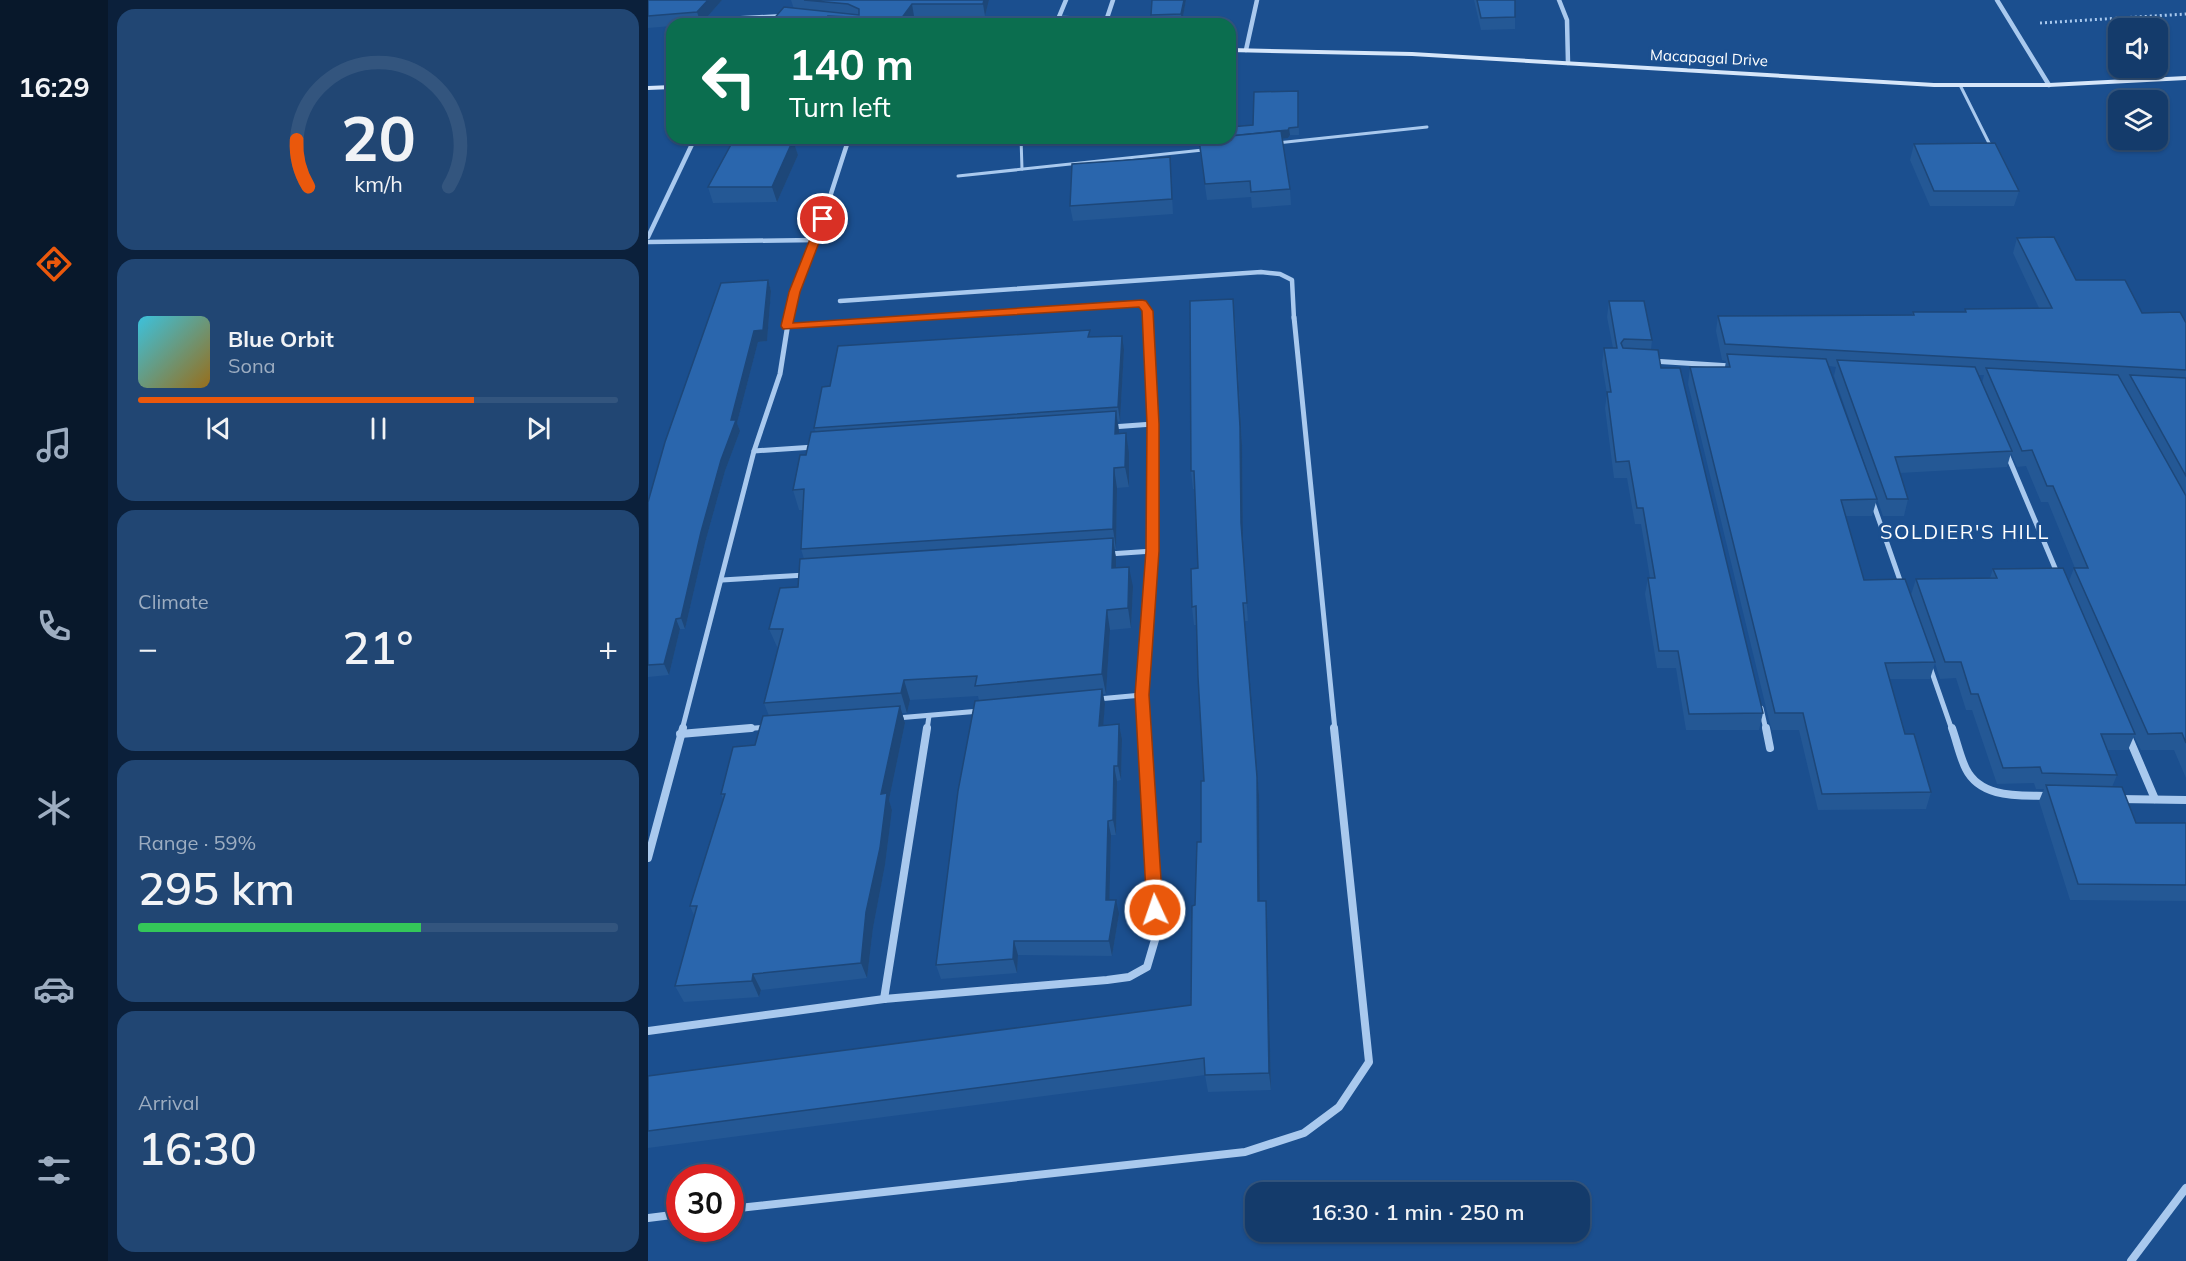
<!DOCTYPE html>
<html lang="en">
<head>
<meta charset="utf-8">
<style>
  :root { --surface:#143b6b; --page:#214673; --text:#f1f3f6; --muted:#9dadc1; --line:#33557e; --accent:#ea580c }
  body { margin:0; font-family:Mulish,sans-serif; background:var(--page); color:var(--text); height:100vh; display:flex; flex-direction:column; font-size:22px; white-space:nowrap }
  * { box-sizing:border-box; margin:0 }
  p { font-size:20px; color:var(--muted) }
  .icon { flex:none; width:33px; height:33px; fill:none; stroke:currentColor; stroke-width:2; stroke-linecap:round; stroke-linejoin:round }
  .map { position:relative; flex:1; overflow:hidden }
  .details { display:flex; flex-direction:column; gap:9px; padding:9px; background:#0b203b; width:540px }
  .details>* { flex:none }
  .top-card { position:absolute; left:18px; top:18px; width:570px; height:126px; border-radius:18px; box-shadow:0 2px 4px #0004,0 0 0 2px var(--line); background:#0b6e4f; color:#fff; overflow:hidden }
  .controls { position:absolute; left:1460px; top:18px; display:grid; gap:12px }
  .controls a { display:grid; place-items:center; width:60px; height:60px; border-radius:12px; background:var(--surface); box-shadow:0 2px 4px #0004,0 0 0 2px var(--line); font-size:30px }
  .speed { position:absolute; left:18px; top:1164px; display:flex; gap:12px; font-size:30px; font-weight:700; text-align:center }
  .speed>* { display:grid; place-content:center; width:78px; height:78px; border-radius:50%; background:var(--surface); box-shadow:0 2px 4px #0004,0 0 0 2px var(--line); line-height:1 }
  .speed .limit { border:9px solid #d22; background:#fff; color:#111 }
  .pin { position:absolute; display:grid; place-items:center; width:51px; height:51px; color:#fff; margin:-26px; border:3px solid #fff; border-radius:50%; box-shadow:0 2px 6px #0007 }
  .me { position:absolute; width:66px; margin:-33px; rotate:357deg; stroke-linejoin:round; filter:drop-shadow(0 0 4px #0008) }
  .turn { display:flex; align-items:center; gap:21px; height:126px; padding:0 24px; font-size:27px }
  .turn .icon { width:78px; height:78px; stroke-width:2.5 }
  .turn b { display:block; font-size:42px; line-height:51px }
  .big { font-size:45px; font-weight:600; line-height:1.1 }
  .details .tile { flex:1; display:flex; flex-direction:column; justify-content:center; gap:9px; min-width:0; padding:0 21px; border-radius:18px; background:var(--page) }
  .details .dial { align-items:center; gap:0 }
  .dial svg { height:156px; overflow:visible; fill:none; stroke:var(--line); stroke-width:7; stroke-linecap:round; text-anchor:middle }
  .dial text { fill:var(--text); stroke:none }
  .song { display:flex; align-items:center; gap:18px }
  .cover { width:72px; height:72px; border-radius:9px; background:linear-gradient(135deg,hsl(190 70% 55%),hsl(40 70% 35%)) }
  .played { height:6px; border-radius:3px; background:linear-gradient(90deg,var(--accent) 70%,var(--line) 70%) }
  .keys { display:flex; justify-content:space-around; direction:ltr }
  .heat { display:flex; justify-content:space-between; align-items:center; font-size:33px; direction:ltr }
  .charge { height:9px; border-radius:4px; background:linear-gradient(90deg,#34c759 59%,var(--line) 0) }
  .trip { position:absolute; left:597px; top:1182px; width:345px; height:60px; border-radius:18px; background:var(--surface); box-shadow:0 2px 4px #0004,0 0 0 2px var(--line); font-weight:600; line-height:60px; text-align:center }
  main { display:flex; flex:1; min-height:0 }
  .tabs { display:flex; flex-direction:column; width:108px; justify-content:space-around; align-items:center; background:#08182b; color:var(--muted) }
  .tabs .icon { width:42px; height:42px }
  .tabs .active { color:var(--accent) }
  .tabs b { font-size:27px; color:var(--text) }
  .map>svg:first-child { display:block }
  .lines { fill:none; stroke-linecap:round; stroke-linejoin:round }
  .path { stroke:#a9c9ee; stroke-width:3; stroke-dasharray:2 3; stroke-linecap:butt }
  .lane { stroke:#a9c9ee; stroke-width:3 }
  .street-far2 { stroke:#a9c9ee; stroke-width:4.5 }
  .street-far1 { stroke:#a9c9ee; stroke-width:5 }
  .street { stroke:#a9c9ee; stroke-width:8 }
  .secondary { fill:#d6e6fa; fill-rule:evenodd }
  .wall { fill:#245895; fill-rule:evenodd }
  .shaded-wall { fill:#1d4779 }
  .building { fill:#2a66ad; stroke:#1d4779; stroke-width:1.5 }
  .route { fill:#ea580c; stroke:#983908; stroke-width:1.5 }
  .labels { text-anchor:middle; stroke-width:6; stroke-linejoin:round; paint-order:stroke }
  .far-street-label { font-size:15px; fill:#fff; stroke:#1b4f8f }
  .neighbourhood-label { font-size:20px; letter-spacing:1.5px; fill:#fff; stroke:#1b4f8f }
</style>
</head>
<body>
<main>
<nav class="tabs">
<b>16:29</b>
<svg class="icon active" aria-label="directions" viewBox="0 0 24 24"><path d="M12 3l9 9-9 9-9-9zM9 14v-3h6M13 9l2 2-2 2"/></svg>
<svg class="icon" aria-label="music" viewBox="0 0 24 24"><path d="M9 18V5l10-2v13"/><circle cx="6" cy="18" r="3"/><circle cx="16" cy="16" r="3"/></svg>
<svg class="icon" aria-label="phone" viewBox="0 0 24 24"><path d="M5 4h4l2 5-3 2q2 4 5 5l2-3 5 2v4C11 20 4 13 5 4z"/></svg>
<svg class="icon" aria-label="climate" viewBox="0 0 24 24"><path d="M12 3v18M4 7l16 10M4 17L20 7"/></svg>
<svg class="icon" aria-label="car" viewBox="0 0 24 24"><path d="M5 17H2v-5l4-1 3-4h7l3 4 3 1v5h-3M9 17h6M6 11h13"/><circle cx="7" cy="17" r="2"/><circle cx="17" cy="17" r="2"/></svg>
<svg class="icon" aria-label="filters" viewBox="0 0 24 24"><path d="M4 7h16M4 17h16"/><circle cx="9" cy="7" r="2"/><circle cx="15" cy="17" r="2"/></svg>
</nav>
<section class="details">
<div class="tile dial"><svg viewBox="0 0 100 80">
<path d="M14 69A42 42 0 1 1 86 69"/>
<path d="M14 69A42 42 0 0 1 8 45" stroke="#ea580c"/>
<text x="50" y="56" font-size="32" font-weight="700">20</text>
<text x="50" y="72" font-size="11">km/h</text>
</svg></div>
<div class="tile">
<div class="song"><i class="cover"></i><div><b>Blue Orbit</b><p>Sona</p></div></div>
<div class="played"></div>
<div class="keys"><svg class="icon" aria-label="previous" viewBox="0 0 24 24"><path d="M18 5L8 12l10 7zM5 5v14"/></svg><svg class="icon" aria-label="pause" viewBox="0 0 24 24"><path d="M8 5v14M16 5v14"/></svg><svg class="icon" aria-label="next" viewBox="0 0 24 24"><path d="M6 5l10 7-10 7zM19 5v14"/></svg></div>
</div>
<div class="tile"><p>Climate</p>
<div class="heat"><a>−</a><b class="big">21°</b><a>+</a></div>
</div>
<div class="tile"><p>Range · 59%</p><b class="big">295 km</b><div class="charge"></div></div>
<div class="tile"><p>Arrival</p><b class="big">16:30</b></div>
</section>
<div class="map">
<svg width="1538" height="1261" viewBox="0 0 1538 1261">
  <rect width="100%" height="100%" fill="#1b4f8f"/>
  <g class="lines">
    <polyline class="path" points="1392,23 1538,14"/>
    <g class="lane">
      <polyline points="1312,85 1343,147"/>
      <polyline points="373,138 374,169"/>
      <polyline points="629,143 779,127"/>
      <polyline points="310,176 555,150"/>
    </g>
    <g class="street-far2">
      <polyline points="911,0 919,20 920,63"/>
      <polyline points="1349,0 1401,85"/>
      <polyline points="410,18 458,19"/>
      <polyline points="69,24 78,19 136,16"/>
      <polyline points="408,24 418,0"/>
      <polyline points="457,24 465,0"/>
      <polyline points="598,50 609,0"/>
      <polyline points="0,237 47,138"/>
      <polyline points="0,242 168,240"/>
      <polyline points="192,301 613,272 632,274 644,280 646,319"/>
      <polyline points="141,319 147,292 168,240 201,138"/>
      <polyline points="258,319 494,304 499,311 499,319"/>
    </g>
    <g class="street-far1">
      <polyline points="646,317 687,730"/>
      <polyline points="139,326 282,317"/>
      <polyline points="1004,361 1083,366"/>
      <polyline points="464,427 505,424"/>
      <polyline points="106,451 166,447"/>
      <polyline points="1359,454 1410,575"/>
      <polyline points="1224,500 1254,586"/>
      <polyline points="461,554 505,551"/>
      <polyline points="74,580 158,575"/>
      <polyline points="1281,664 1304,730"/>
      <polyline points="450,699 494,695"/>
      <polyline points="1113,708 1118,730"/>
      <polyline points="249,718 332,711"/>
      <polyline points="34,730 106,451 132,374 141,317"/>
      <polyline points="84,730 120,727"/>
      <polyline points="279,730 281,716"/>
      <path d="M496,730C492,670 503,611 505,551C508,473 503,395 499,317"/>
    </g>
    <g class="street">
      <polyline points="1118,728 1122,748"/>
      <path d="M1304,728C1309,742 1312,757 1318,769C1333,799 1372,795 1400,796"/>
      <polyline points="32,734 103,728"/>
      <polyline points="1481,738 1507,799"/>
      <polyline points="1471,799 1538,800"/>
      <polyline points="0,858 35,728"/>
      <polyline points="236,999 279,728"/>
      <polyline points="0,1031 236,999 459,980 481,977 499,967 509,933 496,728"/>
      <polyline points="82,1209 597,1152 656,1133 691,1107 721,1062 686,728"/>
      <polyline points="0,1218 32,1214"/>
      <polyline points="1483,1261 1538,1188"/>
    </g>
    <g class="secondary">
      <polygon points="582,48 764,52 1286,83 1401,83 1538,76 1538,80 1401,87 1286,87 764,56 582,52"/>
      <polygon points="24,85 24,89 0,90 0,86"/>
    </g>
  </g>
  <g class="wall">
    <polygon points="0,0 74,0 53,24 24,24 24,26 0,28"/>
    <polygon points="143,0 341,0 337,16 266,16 260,24 124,24 123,22 146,9"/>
    <polygon points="538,0 534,22 504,23 503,15"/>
    <polygon points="826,0 867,0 867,29 833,30"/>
    <polygon points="650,91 651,135 642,135 640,138 634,138 642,189 643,205 604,208 603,197 559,200 550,138 605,125"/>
    <polygon points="145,140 150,155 129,202 65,203 60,187"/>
    <polygon points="1266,144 1371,191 1366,206 1282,206 1262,160"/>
    <polygon points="522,157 525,214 425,221 422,206"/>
    <path d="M1369,238L1428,280L1494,313L1538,323V778L1526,750H1493L1486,736L1480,750H1460L1469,775L1464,787L1488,823H1538V901L1422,900L1391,801L1396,789H1388L1386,783L1349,784L1324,710H1318L1308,678L1292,679L1287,663L1282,679H1241L1257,734L1283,792L1278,809L1170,810L1151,730H1124L1122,724L1040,384L1042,367H1077L1078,361L1074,360L1068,331L1070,316L1264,315L1265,312H1317V309L1391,308L1365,253ZM1181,366L1188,367L1186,376L1235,516H1256L1260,499L1252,473L1359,467L1363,453L1369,467L1378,466L1393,502H1400L1427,568H1426L1421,581L1345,569L1342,578L1268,579L1263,595L1216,580L1198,516H1224L1229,499ZM1330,375H1336L1334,383Z"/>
    <polygon points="120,280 123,291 119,341 110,342 89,423 92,431 77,471 57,543 37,629 32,629 21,675 0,677 0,502"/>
    <polygon points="961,301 1004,340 1003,350 1013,368 1115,713 1111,730 1038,730 1028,668 1009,668 997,594 1000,578 1002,578 993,524 987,524 979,478 966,478 957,408 959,394 954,364 956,348 965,348 959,317"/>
    <polygon points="587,316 594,445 595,541 600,621 597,621 611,795 612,901 618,901 619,918 623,1090 560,1092 557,1075 0,1148 0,1076 543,1005 547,905 553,842 556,781 549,625 546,625 544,607 550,568 546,489 545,489 543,471"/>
    <polygon points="443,337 476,350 472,421 470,422 471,434 481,453 481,487 469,488 468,549 466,549 468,558 468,568 485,587 483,628 462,630 458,694 455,694 457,704 455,725 471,724 474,739 473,780 469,781 468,835 463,835 461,900 471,914 464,956 370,955 369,973 293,979 288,965 331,701 330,696 262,700 259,713 254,713 257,723 241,800 244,810 237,865 225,928 219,978 113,990 111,997 36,1002 27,986 46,915 42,906 75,799 73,794 107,745 121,716 116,703 130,649 121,629 150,587 156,559 153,549 155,510 151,510 145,490 168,432 166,428 182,386"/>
  </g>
  <g class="shaded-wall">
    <polygon points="60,0 74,0 53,24 49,12"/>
    <polygon points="336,0 341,0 337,16 335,4"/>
    <polygon points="536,0 538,0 534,22 533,14"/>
    <polygon points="264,4 266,16 260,24 254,24 253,19"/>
    <polygon points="641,128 642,135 640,138 551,147 550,139"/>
    <polygon points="145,140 150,155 129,202 124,187"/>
    <polygon points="120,280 123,291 119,341 110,342 89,423 92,431 77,471 57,543 37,629 33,618 53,532 83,420"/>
    <polygon points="585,299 594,445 595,541 600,621 593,523"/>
    <polygon points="474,336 476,350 472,421 470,407"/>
    <polygon points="468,411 471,431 470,454 467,434"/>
    <polygon points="478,433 481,453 481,487 477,467"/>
    <polygon points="466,468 469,488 468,549 465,529"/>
    <polygon points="465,538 468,558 468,588 464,568"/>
    <polygon points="481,567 485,587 483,628 480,608"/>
    <polygon points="459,610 462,630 458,694 454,674"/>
    <polygon points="28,619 32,629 21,675 16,664"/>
    <polygon points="597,621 611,795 612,919 610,901"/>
    <polygon points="256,680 262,700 259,713 253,693"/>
    <polygon points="454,689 457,704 454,740 451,726"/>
    <polygon points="252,706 257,723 241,800 244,810 237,865 225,928 219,978 213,963 218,912 233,794"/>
    <polygon points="471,724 474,739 473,780 470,766"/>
    <polygon points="466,766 469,781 468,835 465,820"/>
    <polygon points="460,821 463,835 461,914 458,900"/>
    <polygon points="468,900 471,914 464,956 461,941"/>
    <polygon points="618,901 619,918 623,1090 621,1073"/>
    <polygon points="366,941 370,955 369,973 365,959"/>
    <polygon points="105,974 113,990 111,997 104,981"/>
  </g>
  <g class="building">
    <polygon points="0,0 60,0 49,12 0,16"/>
    <polygon points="156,0 336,0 335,4 264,4 253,19 180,16 181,22 123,22 136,7 211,15 211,9 200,4"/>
    <polygon points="504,0 536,0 533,14 503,15"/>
    <polygon points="829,0 867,0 867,17 833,18"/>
    <polygon points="650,91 650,127 641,128 640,130 582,136 582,127 605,125 606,92"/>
    <polygon points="633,131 642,189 603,192 602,181 557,184 551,139 563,138 582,138 582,136"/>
    <polygon points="145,140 124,187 60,187 85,141"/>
    <polygon points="1347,143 1371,191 1286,191 1266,144"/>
    <polygon points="522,157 524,199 422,206 424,164"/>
    <polygon points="1406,237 1428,280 1477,280 1494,313 1532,312 1538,323 1538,370 1077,344 1070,316 1266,315 1265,312 1318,312 1317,309 1404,308 1369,238"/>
    <polygon points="120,280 115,330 106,331 83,420 88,420 73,460 53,532 33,618 28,619 16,664 0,665 0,502 17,442 73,283"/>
    <polygon points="585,299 592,427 593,523 599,603 595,603 609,777 610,901 618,901 621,1073 557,1075 556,1058 0,1131 0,1076 543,1005 544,906 547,905 549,842 553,842 553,781 556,781 550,677 548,606 544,607 543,569 550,568 546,471 543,471 542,301"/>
    <polygon points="961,301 996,301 1004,340 976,339 973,343 975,348 1010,350 1013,368 1032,368 1115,713 1041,714 1030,651 1011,651 1000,578 1007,578 995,508 989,508 981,461 968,462 959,392 963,392 956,348 969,348"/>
    <polygon points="442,330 440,337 474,336 470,407 166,428 174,387 182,386 190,346"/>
    <polygon points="1079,354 1178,359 1229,499 1193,500 1216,580 1257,579 1287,662 1237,663 1257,734 1266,734 1283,792 1174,794 1155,713 1127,713 1042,367 1082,367"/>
    <polygon points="1189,360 1327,367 1364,451 1247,457 1260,499 1239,499"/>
    <polygon points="1338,368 1470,375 1538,496 1538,743 1534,733 1500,734 1426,568 1440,568 1405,486 1399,486 1384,450 1374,451"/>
    <polygon points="1482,375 1538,378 1538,476"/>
    <polygon points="468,411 467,434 478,433 477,467 466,468 465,529 153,549 156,489 145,490 152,455 158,455 163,432"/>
    <polygon points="465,538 464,568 481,567 480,608 459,610 454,674 327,686 329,676 256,680 253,693 116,703 135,629 121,629 132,588 150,587 152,559"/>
    <polygon points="1415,568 1487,734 1453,734 1469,775 1394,773 1392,767 1355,768 1330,694 1323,694 1313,662 1297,662 1268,579 1349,578 1345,569"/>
    <polygon points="454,689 451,726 471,724 470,766 466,766 465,820 460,821 458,900 468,900 461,941 366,941 365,959 288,965 310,791 327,701"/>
    <polygon points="252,706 233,794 239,793 232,848 218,912 213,963 105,974 104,981 27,986 49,906 42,906 77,794 73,794 85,747 107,745 115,716"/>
    <polygon points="1398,785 1474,787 1488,823 1538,823 1538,885 1430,884"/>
  </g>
  <polygon class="route" points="175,216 180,219 152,292 145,323 494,300 498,301 505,311 511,424 511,551 501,695 515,910 512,915 507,916 501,915 499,910 487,695 498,551 499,424 494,311 491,307 135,329 133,326 141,292 170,219"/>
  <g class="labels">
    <g class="far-street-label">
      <text transform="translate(1061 58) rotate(3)" y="5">Macapagal Drive</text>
    </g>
    <g class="neighbourhood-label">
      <text x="1317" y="539">SOLDIER'S HILL</text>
    </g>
  </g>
</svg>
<div class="controls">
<a><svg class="icon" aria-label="sound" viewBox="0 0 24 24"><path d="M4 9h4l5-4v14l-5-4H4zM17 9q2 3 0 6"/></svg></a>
<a><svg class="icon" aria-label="layers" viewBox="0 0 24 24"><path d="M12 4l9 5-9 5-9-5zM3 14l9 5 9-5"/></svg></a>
</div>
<div class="speed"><div class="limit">30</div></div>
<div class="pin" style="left:175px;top:219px;background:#d93025"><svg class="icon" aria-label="arrive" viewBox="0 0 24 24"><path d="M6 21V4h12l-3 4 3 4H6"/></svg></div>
<svg class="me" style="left:507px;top:910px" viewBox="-20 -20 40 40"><circle r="17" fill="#ea580c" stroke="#fff" stroke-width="3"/><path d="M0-11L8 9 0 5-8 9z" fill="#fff"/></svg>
<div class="trip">16:30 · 1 min · 250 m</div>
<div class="top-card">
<div class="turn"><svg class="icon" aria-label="left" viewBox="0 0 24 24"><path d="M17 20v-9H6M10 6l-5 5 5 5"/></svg><div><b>140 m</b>Turn left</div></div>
</div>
</div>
</main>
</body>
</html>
